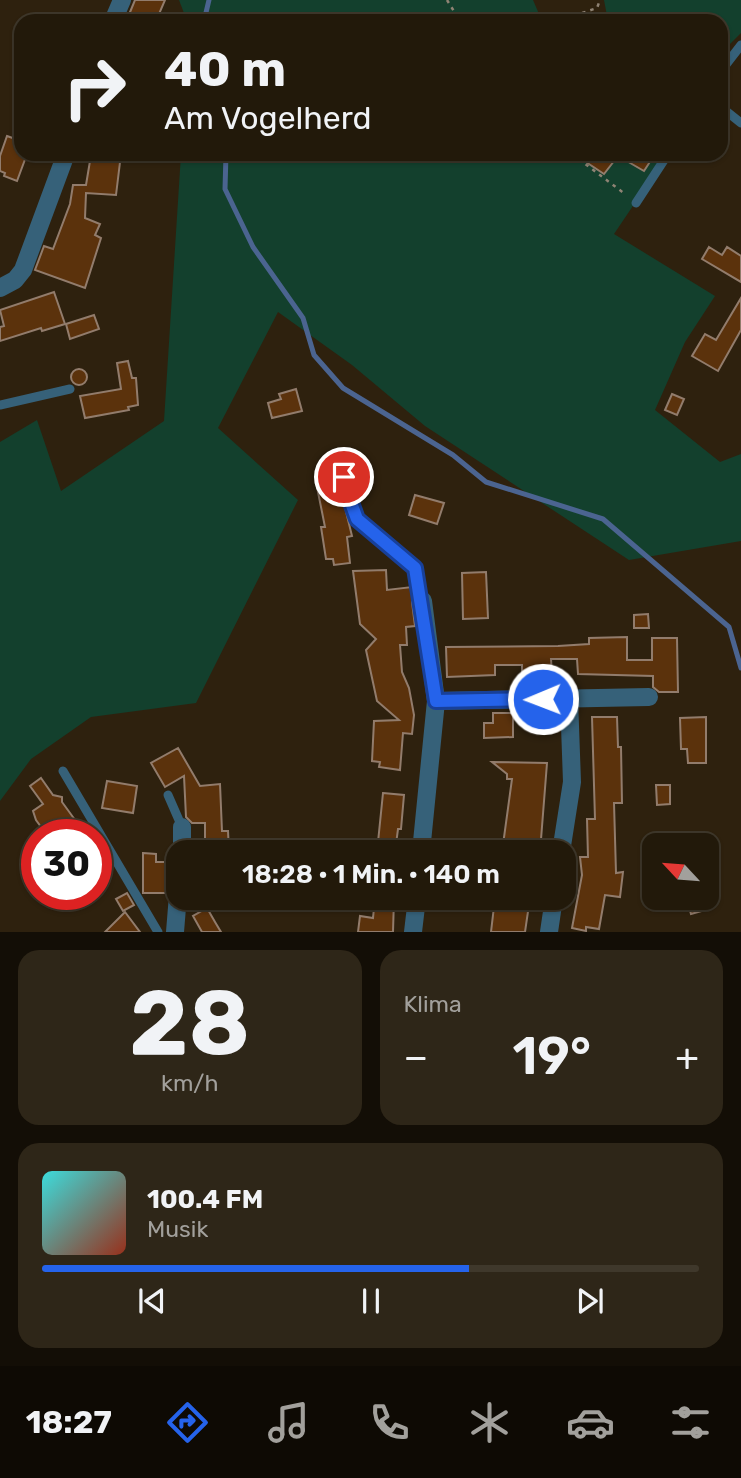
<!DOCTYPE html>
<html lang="de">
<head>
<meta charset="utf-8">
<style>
  :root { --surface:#22190a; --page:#2e2618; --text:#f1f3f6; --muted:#a2a09c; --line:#3f382b; --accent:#2563eb }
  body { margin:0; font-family:Rubik,sans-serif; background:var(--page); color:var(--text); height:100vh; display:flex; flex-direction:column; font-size:26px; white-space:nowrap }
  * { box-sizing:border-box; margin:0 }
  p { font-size:23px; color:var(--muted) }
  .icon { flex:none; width:38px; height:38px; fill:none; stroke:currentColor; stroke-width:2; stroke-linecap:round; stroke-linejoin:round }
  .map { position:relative; height:932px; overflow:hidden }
  .panel { display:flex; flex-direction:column; gap:18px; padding:18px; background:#130e06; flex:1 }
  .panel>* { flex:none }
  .banner { position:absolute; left:14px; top:14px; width:714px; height:147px; border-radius:21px; box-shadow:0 2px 5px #0004,0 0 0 2px var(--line); background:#22190a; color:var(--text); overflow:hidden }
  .needle { width:46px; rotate:296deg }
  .buttons { position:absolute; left:642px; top:833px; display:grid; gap:14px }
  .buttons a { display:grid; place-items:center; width:77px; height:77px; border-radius:14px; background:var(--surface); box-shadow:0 2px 5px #0004,0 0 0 2px var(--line); font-size:35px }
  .speed { position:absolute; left:21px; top:819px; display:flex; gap:14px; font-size:35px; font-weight:700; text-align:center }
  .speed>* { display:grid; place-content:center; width:91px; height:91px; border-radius:50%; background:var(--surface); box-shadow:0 2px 5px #0004,0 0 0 2px var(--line); line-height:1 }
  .speed .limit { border:10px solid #d22; background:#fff; color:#111 }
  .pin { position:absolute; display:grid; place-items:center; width:60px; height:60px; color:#fff; margin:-30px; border:4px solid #fff; border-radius:50%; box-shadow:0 2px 7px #0007 }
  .me { position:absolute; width:77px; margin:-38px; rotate:269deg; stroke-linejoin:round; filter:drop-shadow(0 0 5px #0008) }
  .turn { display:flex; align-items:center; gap:24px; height:147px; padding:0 35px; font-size:32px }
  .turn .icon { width:91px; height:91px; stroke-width:2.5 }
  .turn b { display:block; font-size:49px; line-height:60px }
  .big { font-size:52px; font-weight:600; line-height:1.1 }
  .panel .widget { flex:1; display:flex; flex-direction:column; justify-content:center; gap:10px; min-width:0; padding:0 24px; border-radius:21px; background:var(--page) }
  .panel .dial { align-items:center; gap:0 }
  .dial b { font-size:91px; line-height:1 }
  .song { display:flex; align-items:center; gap:21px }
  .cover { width:84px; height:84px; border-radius:10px; background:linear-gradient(135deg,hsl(180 70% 55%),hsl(10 70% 35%)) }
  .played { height:7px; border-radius:4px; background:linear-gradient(90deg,var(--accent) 65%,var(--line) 65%) }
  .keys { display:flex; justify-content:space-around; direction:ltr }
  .heat { display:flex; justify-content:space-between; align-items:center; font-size:38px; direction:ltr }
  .panel .tiles { flex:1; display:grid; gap:18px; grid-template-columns:1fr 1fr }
  .widget:last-child { grid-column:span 2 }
  .trip { position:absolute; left:166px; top:840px; width:410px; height:70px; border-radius:21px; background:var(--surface); box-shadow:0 2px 5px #0004,0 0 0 2px var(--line); font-weight:600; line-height:70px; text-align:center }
  .tab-bar { display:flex; height:112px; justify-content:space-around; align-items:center; background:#0e0a04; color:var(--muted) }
  .tab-bar .icon { width:49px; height:49px }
  .tab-bar .current { color:var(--accent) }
  .tab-bar b { font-size:32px; color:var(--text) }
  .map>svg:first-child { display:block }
  .green { fill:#13402d }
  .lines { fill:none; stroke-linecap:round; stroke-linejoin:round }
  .stream { stroke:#4b6490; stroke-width:5 }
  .building { fill:#5b320c; stroke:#927c6c; stroke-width:2 }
  .path { stroke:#8f8374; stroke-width:2.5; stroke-dasharray:3.5 5; stroke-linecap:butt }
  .lane { stroke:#366179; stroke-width:9 }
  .street { stroke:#366179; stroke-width:18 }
  .route-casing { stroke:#184099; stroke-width:18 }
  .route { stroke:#2563eb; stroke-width:12 }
</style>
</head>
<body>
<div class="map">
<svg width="741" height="932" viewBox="0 0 741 932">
  <rect width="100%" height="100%" fill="#2e210e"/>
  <g class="green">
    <polygon points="179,0 533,0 542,21 187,21"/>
    <polygon points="604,0 741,0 741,33 721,53 721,21 608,21"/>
    <polygon points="181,154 668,154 614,234 715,296 685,342 655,410 720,462 741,454 741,541 629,560 425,426 352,365 278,312 218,428 298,500 196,703 91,717 31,759 0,801 0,442 37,420 61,491 164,421"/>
  </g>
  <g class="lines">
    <g class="stream">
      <polyline points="204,21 209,0"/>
      <polyline points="226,154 225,189 253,247 303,318 314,355 343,388 453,455 486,482 603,519 729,627 741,668"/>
    </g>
  </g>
  <g class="building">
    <polygon points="135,0 165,0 156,21 140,21 128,17"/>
    <polygon points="7,136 21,141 21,154 27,154 17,181 4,176 5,173 0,171 0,156"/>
    <polygon points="121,154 116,195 86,193 85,218 100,224 95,235 101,238 85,288 35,270 44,246 53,249 70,204 73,185 86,185 91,155"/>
    <polygon points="592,154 655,154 644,171 618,156 604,174 586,162"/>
    <polygon points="709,247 722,255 727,247 741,256 741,282 702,259"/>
    <polygon points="54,292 65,324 42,331 41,328 0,341 0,327 4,326 0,310"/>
    <polygon points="741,298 741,330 718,371 692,356 705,334 716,340"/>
    <polygon points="94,315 99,329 70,339 66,324"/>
    <polygon points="128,361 132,378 136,378 138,405 128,407 129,410 85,418 80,396 121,389 117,363"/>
    <circle cx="79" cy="377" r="8"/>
    <polygon points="296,389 302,411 272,418 268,403 281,399 279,394"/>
    <polygon points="672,394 684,399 677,415 665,410"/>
    <polygon points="344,454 365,463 355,490 348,471 343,470 337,475 352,536 347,537 350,563 334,565 333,559 326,559 321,527 325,527 316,482 336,478"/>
    <polygon points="415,495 444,503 437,524 409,515"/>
    <polygon points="386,570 387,590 412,587 414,594 412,602 415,626 406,627 407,645 400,645 402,672 409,688 414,715 412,734 403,733 400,770 379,767 380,762 372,761 374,721 399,720 377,701 366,650 376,639 360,624 353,571"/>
    <polygon points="486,572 488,618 463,619 462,573"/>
    <polygon points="648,614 649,628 634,628 634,615"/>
    <polygon points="627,637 627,660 652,660 652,638 677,638 678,692 659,692 653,687 653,676 578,674 577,659 551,659 552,674 522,674 522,665 495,665 495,675 447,677 446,647 558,646 589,644 589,638"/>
    <polygon points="493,713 513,713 513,737 484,738 484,723 493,723"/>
    <polygon points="592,717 617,717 618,747 621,747 622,803 614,803 616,873 623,872 620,897 605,895 599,929 586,927 586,931 572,928 582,875 580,857 588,857 587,819 595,819"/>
    <polygon points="706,717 706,763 688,763 687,749 681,749 680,718"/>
    <polygon points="178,748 200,786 220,784 222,831 228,831 229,852 210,852 201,846 205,842 205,823 192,823 186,817 184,776 165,787 151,763"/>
    <polygon points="492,762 547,763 540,852 502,852 512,779 507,779 507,774"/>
    <polygon points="41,778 53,795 62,797 62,802 78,824 71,829 70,835 47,835 36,820 33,811 43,804 30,786"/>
    <polygon points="107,781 137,786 133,813 102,808"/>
    <polygon points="656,785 670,785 670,804 657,805"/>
    <polygon points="383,793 404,795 401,829 398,829 395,852 377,852"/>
    <polygon points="143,853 156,854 156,862 170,862 167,893 143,893"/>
    <polygon points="127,893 134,905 123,911 116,899"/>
    <polygon points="375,898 394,898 393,932 358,932 360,916 373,918"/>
    <polygon points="495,898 530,898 525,932 491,932"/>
    <polygon points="701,898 705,910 691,914 687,900"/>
    <polygon points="207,908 215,922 221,932 202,932 193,916"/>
    <polygon points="125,912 140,932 105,932"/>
  </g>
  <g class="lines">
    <g class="path">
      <polyline points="447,0 460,21"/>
      <polyline points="558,21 597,8 600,0"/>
      <polyline points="572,154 625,194"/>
    </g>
    <g class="lane">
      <polyline points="721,71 741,45"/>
      <polyline points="721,107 741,123"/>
      <polyline points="636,203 668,154"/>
      <polyline points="0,405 70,389"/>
      <polyline points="344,477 357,519 415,568 423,601"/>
      <polyline points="63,771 158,932"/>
      <polyline points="168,795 182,827"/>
    </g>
    <g class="street">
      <polyline points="113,21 122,0"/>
      <polyline points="0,288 15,280 23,270 66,154"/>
      <polyline points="436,701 649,697"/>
      <polyline points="182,827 182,852"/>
      <polyline points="421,852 436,701 423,601"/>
      <polyline points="561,852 572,782 569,698"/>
      <polyline points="175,932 178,895"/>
      <polyline points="413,932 417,898"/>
      <polyline points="549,932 554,898"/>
    </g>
  </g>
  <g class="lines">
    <g class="route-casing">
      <polyline id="route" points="344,477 343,481 357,519 415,568 436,701 543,699"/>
    </g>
    <use href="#route" class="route"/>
  </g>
</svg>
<div class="buttons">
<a><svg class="needle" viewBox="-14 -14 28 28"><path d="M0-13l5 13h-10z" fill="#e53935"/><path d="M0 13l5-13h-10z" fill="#a2a09c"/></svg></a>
</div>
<div class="speed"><div class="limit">30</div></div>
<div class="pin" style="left:344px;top:477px;background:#d93025"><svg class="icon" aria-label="arrive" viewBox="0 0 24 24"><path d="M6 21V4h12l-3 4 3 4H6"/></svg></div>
<svg class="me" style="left:543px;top:699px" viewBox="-20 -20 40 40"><circle r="17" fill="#2563eb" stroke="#fff" stroke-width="3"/><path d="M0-11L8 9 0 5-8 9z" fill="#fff"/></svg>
<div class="trip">18:28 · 1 Min. · 140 m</div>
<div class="banner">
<div class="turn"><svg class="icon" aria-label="right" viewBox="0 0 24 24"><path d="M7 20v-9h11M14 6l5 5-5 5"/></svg><div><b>40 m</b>Am Vogelherd</div></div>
</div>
</div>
<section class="panel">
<div class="tiles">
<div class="widget dial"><b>28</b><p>km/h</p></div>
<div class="widget"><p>Klima</p>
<div class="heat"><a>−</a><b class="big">19°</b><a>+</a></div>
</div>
<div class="widget">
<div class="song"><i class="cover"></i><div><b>100.4 FM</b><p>Musik</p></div></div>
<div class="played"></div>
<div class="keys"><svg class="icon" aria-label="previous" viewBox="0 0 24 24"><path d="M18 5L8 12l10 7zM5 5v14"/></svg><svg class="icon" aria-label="pause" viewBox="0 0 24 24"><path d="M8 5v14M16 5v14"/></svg><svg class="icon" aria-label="next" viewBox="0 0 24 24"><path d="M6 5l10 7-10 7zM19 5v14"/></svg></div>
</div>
</div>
</section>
<nav class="tab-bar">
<b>18:27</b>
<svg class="icon current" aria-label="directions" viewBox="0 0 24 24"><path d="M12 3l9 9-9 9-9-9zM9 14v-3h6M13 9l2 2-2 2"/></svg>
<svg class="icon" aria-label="music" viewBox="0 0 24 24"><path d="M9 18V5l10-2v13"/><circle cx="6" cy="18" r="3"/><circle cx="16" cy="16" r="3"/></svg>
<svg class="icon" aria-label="phone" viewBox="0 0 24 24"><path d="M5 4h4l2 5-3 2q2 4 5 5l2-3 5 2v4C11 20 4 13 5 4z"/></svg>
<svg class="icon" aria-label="climate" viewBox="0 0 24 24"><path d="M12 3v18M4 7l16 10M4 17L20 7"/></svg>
<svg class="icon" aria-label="car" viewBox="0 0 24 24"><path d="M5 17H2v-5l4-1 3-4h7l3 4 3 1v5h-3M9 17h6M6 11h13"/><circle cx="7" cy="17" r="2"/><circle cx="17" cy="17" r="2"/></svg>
<svg class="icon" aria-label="filters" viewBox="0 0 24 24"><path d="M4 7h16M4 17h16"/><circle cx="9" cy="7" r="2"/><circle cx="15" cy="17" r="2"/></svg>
</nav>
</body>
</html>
